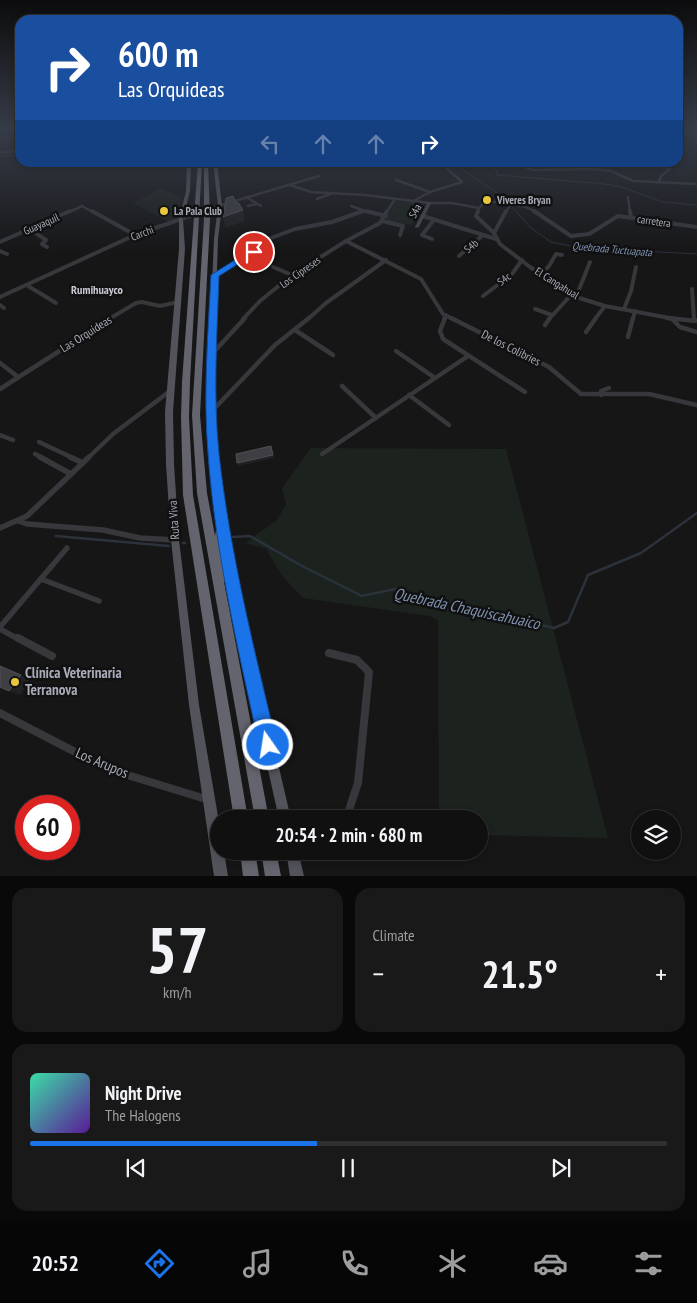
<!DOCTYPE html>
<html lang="en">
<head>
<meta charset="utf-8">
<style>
  :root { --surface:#101011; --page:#19191a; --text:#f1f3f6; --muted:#9c9d9f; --line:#303031; --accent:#1a73e8 }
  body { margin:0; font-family:"PT Sans Narrow",sans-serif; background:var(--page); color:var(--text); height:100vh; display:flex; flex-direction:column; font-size:19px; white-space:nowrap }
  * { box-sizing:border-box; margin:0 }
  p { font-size:16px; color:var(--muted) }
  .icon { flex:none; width:28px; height:28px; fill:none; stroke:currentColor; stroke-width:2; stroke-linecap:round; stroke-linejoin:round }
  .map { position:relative; height:876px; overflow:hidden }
  .drawer { display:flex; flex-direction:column; gap:12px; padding:12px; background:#090909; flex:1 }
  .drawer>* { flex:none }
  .top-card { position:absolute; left:15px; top:15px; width:668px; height:152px; border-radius:15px; box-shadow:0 2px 8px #0003,0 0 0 1px var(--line); background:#1a4fa0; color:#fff; overflow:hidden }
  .tools { position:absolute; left:631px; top:810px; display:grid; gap:10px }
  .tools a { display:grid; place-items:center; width:50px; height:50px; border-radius:50%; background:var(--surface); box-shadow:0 2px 8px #0003,0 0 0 1px var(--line); font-size:25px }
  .speed { position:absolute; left:15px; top:795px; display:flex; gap:10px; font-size:25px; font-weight:700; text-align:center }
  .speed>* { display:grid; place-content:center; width:65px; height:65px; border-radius:50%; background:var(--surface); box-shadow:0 2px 8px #0003,0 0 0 1px var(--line); line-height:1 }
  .speed .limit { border:8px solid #d22; background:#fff; color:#111 }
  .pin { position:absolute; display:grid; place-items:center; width:42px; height:42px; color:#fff; margin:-21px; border:2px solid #fff; border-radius:50%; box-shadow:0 1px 5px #0007 }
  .me { position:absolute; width:55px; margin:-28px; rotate:347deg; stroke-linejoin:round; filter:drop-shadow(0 0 4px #0008) }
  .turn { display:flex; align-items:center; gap:18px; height:105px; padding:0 20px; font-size:22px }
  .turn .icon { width:65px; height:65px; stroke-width:2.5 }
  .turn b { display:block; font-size:35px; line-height:42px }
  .lanes { display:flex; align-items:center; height:48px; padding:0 20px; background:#0003; justify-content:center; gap:25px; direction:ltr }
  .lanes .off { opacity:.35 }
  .big { font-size:38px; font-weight:600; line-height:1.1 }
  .drawer .widget { flex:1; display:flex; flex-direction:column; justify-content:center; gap:8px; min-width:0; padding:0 18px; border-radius:15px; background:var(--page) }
  .drawer .dial { align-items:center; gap:0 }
  .dial b { font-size:65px; line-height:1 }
  .song { display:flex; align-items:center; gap:15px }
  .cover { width:60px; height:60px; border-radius:8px; background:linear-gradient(135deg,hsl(160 70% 55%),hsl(270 70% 35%)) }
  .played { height:5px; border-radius:2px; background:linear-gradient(90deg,var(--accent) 45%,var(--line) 45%) }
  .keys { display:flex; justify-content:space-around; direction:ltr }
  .heat { display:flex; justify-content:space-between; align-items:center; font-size:28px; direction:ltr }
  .drawer .tiles { flex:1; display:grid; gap:12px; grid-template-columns:1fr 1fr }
  .widget:last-child { grid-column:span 2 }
  .trip { position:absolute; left:210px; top:810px; width:278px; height:50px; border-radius:25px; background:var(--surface); box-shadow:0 2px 8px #0003,0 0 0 1px var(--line); font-weight:600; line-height:50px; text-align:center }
  .tab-bar { display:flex; height:80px; justify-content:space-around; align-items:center; background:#060607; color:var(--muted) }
  .tab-bar .icon { width:35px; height:35px }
  .tab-bar .active { color:var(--accent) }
  .tab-bar b { font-size:22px; color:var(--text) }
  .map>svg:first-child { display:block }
  .green { fill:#1c221e }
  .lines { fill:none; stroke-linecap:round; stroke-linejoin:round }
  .stream-far1 { stroke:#2c323b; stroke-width:1 }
  .stream { stroke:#2c323b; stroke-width:2.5 }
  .street-far4 { stroke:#37373c; stroke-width:2.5 }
  .street-far3 { stroke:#37373c; stroke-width:4 }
  .street-far2 { stroke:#37373c; stroke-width:4.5 }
  .street-far1 { stroke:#37373c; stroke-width:5.5 }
  .street { stroke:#37373c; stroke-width:8 }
  .secondary { fill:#45464c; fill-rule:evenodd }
  .primary { fill:#53545b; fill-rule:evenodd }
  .highway { fill:#63646d; fill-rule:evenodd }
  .street-bridge-far1 { stroke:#37373c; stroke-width:2.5 }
  .street-bridge { stroke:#37373c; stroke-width:4 }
  .shaded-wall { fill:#212123 }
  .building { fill:#3f3f43; stroke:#4f5055 }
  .route { fill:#1a73e8; stroke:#114b97 }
  .poi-dot { fill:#e8c73d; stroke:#111112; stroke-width:2 }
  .labels { text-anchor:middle; stroke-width:5; stroke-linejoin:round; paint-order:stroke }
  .far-poi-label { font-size:11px; font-weight:bold; fill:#a8abb7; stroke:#111112; text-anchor:start }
  .far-street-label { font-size:11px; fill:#a8abb7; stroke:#111112 }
  .far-water-label { font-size:11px; font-style:italic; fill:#8193b0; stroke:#111112 }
  .far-quarter-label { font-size:12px; font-weight:bold; fill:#c9cad3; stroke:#111112 }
  .street-label { font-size:12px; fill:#a8abb7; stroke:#111112 }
  .near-poi-label { font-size:15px; font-weight:bold; fill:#a8abb7; stroke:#111112; text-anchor:start }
  .near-street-label { font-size:15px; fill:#a8abb7; stroke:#111112 }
  .near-water-label { font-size:16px; font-style:italic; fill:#8193b0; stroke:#111112 }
</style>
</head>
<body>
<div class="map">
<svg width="697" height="876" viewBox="0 0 697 876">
  <rect width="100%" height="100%" fill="#161617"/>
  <g class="green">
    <polygon points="161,188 183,198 175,220 169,222 133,203"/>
    <polygon points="396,201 422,204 412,225 384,221"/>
    <polygon points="311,448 506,449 608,838 479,835 479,819 439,819 438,620 429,616 303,598 283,577 266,549 245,543 277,520 286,504 282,488"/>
  </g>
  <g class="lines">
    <g class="stream-far1">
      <polyline points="0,138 20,136"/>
      <polyline points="0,156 20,155"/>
      <polyline points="451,162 493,190 507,202"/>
      <polyline points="487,162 496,170 497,175 605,184 621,187 663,202 697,205"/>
      <polyline points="512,207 531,228 551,242 582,248 697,254"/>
    </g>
    <g class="stream">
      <polyline points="56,536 169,546"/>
      <polyline points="233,537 250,536 302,566 362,596 395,589 554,628 568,622 588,575 641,553 697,513"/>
      <polyline points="183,543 185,543"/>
    </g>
    <g class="street-far4">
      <polyline points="678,133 697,136"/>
      <polyline points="0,153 20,150"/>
      <polyline points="509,162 534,170 594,169 611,171 633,181 697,184"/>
      <polyline points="651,162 670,169 661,176 659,182"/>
      <polyline points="396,180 430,192"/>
      <polyline points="290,185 311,192 365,195 429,203 452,203 479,208"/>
      <polyline points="246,197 261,206"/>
      <polyline points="628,197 630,213"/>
      <polyline points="317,199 330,194"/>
      <polyline points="412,202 430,192 462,182 440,162"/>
      <polyline points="218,206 319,176"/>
      <polyline points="248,206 256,204"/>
      <polyline points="351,206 365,211"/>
      <polyline points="67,213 82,206 94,213"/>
      <polyline points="359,213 364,211 372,213"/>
      <polyline points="386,213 395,199"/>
      <path d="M477,213C484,195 496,203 510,205C523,207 524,204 536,213"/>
      <polyline points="506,213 510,205"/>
    </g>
    <g class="street-far3">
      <polyline points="92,211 135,235"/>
      <polyline points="366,211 386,216"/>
      <polyline points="478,211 476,216 494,233 500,244 530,267 576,297 605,306 675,319"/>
      <polyline points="534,211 571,236 589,234 618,216 697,227"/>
      <polyline points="630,211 631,218"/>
      <polyline points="423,216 496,239"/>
      <polyline points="382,221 403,226 400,235"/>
      <polyline points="30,229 46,240 42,244 47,247"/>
      <polyline points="494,233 506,211"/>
      <polyline points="432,239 422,235 434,220"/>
      <polyline points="346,241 421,279 443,314 453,319"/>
      <polyline points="0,242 70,211"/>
      <polyline points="0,251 7,254"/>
      <polyline points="459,256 483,235"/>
      <polyline points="273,267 292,275"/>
      <polyline points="541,274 549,266 556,254 562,255"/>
      <polyline points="215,275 247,257 263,241 295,229 332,222 363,211"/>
      <polyline points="28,286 56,303"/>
      <polyline points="692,289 694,319"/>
      <polyline points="483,296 512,274 522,260"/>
      <polyline points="0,297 135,235 184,218"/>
      <polyline points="576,297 590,262"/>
      <polyline points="0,305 4,308"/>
      <polyline points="535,309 552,315"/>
      <polyline points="624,309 631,291 636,267"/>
      <polyline points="109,319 136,303 142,302 160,306 178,302"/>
      <polyline points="243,319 260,301 292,275 346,241 380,223 387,211"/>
      <polyline points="308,319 326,303 386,260"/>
      <polyline points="444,319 446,315"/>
      <polyline points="549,319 572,294"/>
      <polyline points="595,319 605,306"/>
      <polyline points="633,319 635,311"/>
    </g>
    <g class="street-far2">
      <polyline points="445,318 440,331 443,339 525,392"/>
      <polyline points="451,318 549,367 581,394 649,394 697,405"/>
      <polyline points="667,318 697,321"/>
      <polyline points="694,318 694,321"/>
      <polyline points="672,319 680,327 697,332"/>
      <polyline points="545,325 550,318"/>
      <polyline points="295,330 333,355"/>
      <polyline points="586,332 596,318"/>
      <polyline points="628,337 633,318"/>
      <polyline points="396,351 435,378"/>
      <polyline points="211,355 245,318"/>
      <polyline points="0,363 18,377"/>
      <polyline points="342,386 376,418"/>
      <polyline points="0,389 111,318"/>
      <polyline points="409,395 449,425"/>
      <polyline points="601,395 601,391 609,388"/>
      <polyline points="211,412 275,345 309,318"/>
      <polyline points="0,435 13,440"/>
      <polyline points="39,442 73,458"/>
      <polyline points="35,454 43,458"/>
      <polyline points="322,454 468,356"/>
      <polyline points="88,458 113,434 170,391"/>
    </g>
    <g class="street-far1">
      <polyline points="40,457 71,474"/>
      <polyline points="70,457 83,463"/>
      <polyline points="18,521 27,524 103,530 140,538 175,540"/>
      <polyline points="0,528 27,516 89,457"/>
      <polyline points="41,579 99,601"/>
      <polyline points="0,627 67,548"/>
      <polyline points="0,629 20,640"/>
    </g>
    <g class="street">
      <polyline points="18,638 52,656"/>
      <polyline points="329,653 357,660 369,672 358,783 346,819"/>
      <polyline points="0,713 108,769 209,800"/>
    </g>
    <polygon class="secondary" points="428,202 431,203 419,227 415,228 415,227"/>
    <g class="primary">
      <polygon points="187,162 191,162 190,191 183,219 185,249 173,412 174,464 179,540 199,705 219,822 219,851 224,851 228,876 214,876 189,705 171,540 166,464 165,412 179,249 179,219 186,191"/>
      <polygon points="213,162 217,162 222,206 218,239 213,396 218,454 226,521 248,635 291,819 279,819 238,635 218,521 210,454 207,396 214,239 218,206"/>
      <polygon points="286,851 298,851 304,876 290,876"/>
    </g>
    <g class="highway">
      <polygon points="198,162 202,162 190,382 189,417 193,495 248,819 234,819 183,495 181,417 182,382"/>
      <polygon points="204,162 208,162 210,219 200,415 207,493 215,536 218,518 222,517 226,518 227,521 225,538 227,577 226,581 224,582 269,819 255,819 197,493 192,415 204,219"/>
      <polygon points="240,851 255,851 259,876 243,876"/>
      <polygon points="261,851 276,851 281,876 265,876"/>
    </g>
    <polyline class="street-bridge-far1" points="199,213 218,206"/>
    <polyline class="street-bridge" points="184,218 203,211"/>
  </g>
  <g class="shaded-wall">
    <polygon points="243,210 245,221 225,228 223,217"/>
    <polygon points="273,455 274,458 238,466 237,463"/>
    <polygon points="0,666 31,679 20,695 9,691"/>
  </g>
  <g class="building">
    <polygon points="233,196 236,203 238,202 243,210 223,217 226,198"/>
    <polygon points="271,446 273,455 237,463 236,454"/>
    <polygon points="0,666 21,675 9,691 0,687"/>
  </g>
  <linearGradient id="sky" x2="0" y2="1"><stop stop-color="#0c0c0d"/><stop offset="0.51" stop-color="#363c47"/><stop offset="1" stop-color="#363c47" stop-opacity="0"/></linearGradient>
  <rect width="697" height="253" fill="url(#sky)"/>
  <path class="route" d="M251,250L257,252L219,276C217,335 213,395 219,454C230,553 254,649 277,745L274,751L268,754L262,751L259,745C238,649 215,552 208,453C203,394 208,334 211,275Z"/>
  <g class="poi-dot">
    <circle cx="487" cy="200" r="5"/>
    <circle cx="164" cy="211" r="5"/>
    <circle cx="15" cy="682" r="5"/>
  </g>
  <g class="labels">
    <g class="far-poi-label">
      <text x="497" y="204">Viveres Bryan</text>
      <text x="174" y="215">La Pala Club</text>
    </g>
    <g class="far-street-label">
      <text transform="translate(415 211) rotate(-63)" y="4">S4a</text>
      <text transform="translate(654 221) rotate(8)" y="4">carretera</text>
      <text transform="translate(41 224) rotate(-24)" y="4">Guayaquil</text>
      <text transform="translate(142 233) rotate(-21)" y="4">Carchi</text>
      <text transform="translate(471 246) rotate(-40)" y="4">S4b</text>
      <text transform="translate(300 272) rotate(-35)" y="4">Los Cipreses</text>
      <text transform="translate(504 279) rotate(-38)" y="4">S4c</text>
      <text transform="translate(557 283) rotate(32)" y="4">El Cangahual</text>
    </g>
    <g class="far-water-label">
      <text transform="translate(612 249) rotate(5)" y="4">Quebrada Tuctuapata</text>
    </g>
    <g class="far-quarter-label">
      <text x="97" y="294">Rumihuayco</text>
    </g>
    <g class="street-label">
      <text transform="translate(86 334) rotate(-32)" y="4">Las Orquideas</text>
      <text transform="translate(511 348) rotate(27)" y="4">De los Colibries</text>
      <text transform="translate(174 520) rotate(-94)" y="4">Ruta Viva</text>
    </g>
    <g class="near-poi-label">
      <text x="25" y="678">Clínica Veterinaria<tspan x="25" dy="17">Terranova</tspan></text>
    </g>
    <g class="near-street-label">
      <text transform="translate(102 763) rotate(23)" y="5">Los Arupos</text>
    </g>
    <g class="near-water-label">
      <text transform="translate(467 608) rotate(12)" y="6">Quebrada Chaquiscahuaico</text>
    </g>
  </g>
</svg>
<div class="tools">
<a><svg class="icon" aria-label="layers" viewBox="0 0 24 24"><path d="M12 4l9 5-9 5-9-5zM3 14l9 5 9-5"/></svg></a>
</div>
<div class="speed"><div class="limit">60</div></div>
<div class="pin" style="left:254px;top:252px;background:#d93025"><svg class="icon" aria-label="arrive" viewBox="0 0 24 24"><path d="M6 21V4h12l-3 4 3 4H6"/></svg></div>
<svg class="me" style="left:268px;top:745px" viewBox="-20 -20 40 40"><circle r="17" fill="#1a73e8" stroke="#fff" stroke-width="3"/><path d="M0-11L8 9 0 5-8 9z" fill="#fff"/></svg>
<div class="trip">20:54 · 2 min · 680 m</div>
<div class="top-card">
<div class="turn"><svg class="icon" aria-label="right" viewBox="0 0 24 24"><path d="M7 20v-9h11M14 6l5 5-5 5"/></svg><div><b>600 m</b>Las Orquideas</div></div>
<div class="lanes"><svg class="icon off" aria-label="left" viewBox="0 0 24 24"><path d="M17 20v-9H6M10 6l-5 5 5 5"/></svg><svg class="icon off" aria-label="ahead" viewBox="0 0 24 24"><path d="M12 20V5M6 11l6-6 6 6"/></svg><svg class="icon off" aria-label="ahead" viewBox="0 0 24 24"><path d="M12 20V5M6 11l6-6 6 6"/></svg><svg class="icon" aria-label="right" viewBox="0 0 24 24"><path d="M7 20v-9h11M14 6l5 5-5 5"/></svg></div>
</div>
</div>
<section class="drawer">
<div class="tiles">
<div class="widget dial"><b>57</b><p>km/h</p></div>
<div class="widget"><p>Climate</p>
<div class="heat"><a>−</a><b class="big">21.5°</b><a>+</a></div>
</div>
<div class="widget">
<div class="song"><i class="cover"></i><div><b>Night Drive</b><p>The Halogens</p></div></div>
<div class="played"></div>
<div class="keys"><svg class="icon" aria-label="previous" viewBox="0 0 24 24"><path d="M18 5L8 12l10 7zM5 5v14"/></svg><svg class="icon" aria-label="pause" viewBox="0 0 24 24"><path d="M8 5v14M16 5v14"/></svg><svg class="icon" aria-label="next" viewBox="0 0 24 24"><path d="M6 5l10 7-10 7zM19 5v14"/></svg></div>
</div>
</div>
</section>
<nav class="tab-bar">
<b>20:52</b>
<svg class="icon active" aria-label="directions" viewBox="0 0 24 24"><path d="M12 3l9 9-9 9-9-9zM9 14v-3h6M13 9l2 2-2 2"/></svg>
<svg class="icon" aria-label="music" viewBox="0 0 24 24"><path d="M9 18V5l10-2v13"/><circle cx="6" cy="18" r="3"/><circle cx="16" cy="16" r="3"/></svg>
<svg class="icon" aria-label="phone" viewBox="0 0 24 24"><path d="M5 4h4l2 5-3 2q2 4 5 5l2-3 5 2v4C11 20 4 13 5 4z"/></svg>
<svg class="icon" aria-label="climate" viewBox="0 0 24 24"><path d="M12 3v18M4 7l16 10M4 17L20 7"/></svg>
<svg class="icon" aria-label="car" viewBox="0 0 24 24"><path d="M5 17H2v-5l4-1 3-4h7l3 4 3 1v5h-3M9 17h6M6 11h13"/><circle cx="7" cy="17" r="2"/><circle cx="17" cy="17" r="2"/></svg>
<svg class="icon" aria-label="filters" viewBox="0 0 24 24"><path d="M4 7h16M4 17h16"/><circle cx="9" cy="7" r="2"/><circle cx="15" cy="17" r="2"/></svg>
</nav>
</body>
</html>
